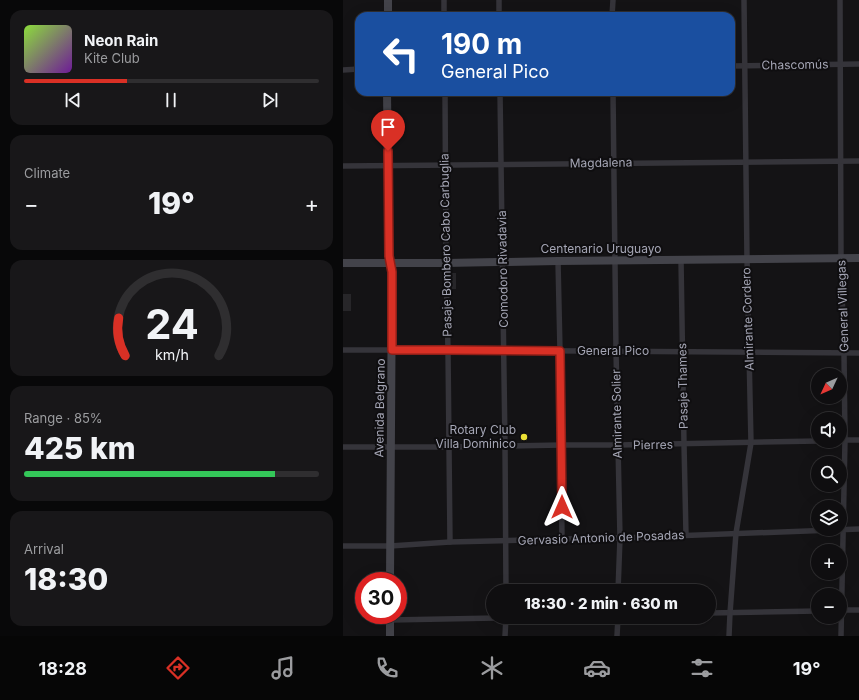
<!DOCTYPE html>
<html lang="en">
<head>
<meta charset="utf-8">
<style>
  :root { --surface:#0f0e10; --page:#181719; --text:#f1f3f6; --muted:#9b9c9f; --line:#2f2e30; --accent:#d93025 }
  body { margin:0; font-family:Inter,sans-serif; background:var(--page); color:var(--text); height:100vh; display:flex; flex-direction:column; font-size:15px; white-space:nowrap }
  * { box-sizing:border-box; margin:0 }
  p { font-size:13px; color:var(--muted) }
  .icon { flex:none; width:22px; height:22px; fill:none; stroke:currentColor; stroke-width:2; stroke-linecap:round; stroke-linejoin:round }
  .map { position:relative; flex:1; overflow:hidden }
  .drawer { display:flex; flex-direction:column; gap:10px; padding:10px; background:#080809; width:343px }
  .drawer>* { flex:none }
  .guide { position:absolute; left:12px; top:12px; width:380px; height:84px; border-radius:12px; box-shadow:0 4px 16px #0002,0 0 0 1px var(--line); background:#1a4fa0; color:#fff; overflow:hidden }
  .needle { width:26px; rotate:226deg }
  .buttons { position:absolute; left:468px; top:368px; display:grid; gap:8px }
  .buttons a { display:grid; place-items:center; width:36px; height:36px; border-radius:50%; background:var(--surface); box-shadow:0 4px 16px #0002,0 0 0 1px var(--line); font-size:20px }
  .speed { position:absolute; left:12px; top:572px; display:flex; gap:8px; font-size:20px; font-weight:700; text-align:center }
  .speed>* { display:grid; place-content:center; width:52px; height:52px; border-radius:50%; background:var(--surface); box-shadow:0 4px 16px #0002,0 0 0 1px var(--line); line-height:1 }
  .speed .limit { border:6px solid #d22; background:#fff; color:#111 }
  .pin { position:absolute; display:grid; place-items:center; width:34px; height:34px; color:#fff; margin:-41px -17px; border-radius:50% 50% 50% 0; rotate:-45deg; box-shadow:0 0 4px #0007 }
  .pin .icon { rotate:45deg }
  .me { position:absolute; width:44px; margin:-22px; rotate:0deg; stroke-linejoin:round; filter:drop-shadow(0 0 3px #0008) }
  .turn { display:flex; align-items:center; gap:14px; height:84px; padding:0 20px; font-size:18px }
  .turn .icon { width:52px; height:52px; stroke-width:2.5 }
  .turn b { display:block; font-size:28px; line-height:34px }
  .big { font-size:30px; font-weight:800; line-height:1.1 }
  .drawer .card { flex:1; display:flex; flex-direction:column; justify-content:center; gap:6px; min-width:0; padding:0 14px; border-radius:12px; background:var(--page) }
  .drawer .dial { align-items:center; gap:0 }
  .dial svg { height:104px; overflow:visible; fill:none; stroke:var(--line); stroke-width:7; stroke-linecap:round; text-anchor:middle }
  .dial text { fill:var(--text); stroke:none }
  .song { display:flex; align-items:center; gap:12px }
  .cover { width:48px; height:48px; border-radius:6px; background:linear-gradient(135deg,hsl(90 70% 55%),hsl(280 70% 35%)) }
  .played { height:4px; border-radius:2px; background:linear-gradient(90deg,var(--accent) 35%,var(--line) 35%) }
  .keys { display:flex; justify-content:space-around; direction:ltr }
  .heat { display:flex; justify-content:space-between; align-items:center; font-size:22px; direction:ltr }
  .charge { height:6px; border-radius:3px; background:linear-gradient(90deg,#34c759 85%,var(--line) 0) }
  .trip { position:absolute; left:143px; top:584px; width:230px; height:40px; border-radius:20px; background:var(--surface); box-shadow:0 4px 16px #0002,0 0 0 1px var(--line); font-weight:800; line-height:40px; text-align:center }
  .dock { display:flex; height:64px; justify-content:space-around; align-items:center; background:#060606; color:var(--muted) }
  .dock .icon { width:28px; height:28px }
  .dock .current { color:var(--accent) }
  .dock b { font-size:18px; color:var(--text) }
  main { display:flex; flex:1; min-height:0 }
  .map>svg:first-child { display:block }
  .building { fill:#272629 }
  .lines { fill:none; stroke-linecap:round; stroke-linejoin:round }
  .lane { stroke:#35343a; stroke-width:3 }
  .street { stroke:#35343a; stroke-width:5.5 }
  .secondary { stroke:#43434a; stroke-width:8 }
  .route-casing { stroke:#8d1f18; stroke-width:10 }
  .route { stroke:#d93025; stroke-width:7 }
  .poi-dot { fill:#ebe035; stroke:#0f0e10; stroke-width:1.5 }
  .labels { text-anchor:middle; stroke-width:4; stroke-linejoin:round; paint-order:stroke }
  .street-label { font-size:12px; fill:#a5a6b5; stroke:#0f0e10 }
  .poi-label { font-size:12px; fill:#a5a6b5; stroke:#0f0e10; text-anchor:end }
</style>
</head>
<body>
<main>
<section class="drawer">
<div class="card">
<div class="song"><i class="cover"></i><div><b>Neon Rain</b><p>Kite Club</p></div></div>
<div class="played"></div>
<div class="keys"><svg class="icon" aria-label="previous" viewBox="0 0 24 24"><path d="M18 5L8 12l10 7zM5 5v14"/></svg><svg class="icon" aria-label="pause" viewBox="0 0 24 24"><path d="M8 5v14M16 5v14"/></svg><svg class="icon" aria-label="next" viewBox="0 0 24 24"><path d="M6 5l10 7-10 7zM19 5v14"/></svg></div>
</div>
<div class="card"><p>Climate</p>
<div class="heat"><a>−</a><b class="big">19°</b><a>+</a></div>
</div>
<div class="card dial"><svg viewBox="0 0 100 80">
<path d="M14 69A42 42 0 1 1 86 69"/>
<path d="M14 69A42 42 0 0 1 9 40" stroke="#d93025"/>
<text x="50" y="56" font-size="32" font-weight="700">24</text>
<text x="50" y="72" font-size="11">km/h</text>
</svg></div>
<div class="card"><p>Range · 85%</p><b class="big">425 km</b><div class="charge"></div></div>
<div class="card"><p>Arrival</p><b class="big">18:30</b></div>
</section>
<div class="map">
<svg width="516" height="636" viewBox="0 0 516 636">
  <rect width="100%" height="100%" fill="#141315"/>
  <g class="building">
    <polygon points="107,273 113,273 113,289 108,289"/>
    <rect x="0" y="294" width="8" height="17"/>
  </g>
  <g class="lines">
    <polyline class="lane" points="156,15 194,14"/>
    <g class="street">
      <polyline points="101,0 101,16"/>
      <polyline points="156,0 156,16"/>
      <polyline points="497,0 498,258 501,353 502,440 498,636"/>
      <polyline points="269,16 270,0"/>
      <polyline points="388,66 516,64"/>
      <polyline points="0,70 16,69"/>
      <polyline points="102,92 103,263 105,350 107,542"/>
      <polyline points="157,92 162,445 163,591"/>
      <polyline points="270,92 273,351 277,538 275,591"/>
      <polyline points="0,166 516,161"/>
      <polyline points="338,260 341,444 343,535"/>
      <polyline points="215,261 217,351 219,539"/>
      <polyline points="0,350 105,350 516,353"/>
      <polyline points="497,440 516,440"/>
      <polyline points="0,447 106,447 219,445 275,445 475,441"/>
      <polyline points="0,546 47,546 107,542 219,539 277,538 516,529"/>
      <polyline points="497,610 516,610"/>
      <polyline points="366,613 475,611"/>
      <polyline points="47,620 206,617"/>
      <polyline points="162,636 163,617"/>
      <polyline points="274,636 275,617"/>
      <polyline points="386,636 387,613 393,533 408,443 404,259 401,0"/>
    </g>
    <g class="secondary">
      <polyline points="45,16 45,0"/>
      <polyline points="44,92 46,256 49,272 47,581"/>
      <polyline points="0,263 103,263 215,261 516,258"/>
      <polyline points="47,636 47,615"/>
    </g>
  </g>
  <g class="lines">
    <g class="route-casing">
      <polyline id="route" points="45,151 46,256 49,272 49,350 105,350 217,351 219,507"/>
    </g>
    <use href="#route" class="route"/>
  </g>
  <circle class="poi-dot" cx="181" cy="437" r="4"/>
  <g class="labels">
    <g class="street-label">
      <text transform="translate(452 65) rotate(-1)" y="4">Chascomús</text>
      <text transform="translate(258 163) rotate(-1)" y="4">Magdalena</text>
      <text transform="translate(103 245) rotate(-91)" y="4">Pasaje Bombero Cabo Carbuglia</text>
      <text x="258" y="253">Centenario Uruguayo</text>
      <text transform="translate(160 269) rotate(-91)" y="4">Comodoro Rivadavia</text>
      <text transform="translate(500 306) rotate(-92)" y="4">General Villegas</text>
      <text transform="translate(405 319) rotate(-92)" y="4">Almirante Cordero</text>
      <text x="270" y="355">General Pico</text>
      <text transform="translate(340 386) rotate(-91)" y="4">Pasaje Thames</text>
      <text transform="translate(37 408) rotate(-89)" y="4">Avenida Belgrano</text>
      <text transform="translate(274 414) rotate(-91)" y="4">Almirante Solier</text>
      <text transform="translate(310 445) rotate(-1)" y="4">Pierres</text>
      <text transform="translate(258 538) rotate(-2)" y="4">Gervasio Antonio de Posadas</text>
    </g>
    <g class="poi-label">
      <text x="173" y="434">Rotary Club<tspan x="173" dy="14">Villa Dominico</tspan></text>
    </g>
  </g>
</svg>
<div class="buttons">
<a><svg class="needle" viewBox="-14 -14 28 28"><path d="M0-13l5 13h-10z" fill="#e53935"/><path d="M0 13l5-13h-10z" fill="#9b9c9f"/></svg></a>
<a><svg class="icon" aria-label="sound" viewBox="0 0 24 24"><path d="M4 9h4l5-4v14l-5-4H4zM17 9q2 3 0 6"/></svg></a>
<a><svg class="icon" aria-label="search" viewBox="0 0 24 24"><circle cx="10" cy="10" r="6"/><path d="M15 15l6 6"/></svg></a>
<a><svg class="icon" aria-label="layers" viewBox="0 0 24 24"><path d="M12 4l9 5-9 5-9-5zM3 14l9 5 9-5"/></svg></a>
<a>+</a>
<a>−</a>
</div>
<div class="speed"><div class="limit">30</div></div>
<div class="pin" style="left:45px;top:151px;background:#d93025"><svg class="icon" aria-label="arrive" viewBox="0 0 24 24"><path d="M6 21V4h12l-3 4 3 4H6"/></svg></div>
<svg class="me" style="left:219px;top:507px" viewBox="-20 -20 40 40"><path d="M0-17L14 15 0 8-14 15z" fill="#d93025" stroke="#fff" stroke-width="4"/></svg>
<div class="trip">18:30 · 2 min · 630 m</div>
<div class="guide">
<div class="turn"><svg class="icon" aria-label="left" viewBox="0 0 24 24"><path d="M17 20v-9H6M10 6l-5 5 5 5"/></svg><div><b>190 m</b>General Pico</div></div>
</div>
</div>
</main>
<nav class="dock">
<b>18:28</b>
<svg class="icon current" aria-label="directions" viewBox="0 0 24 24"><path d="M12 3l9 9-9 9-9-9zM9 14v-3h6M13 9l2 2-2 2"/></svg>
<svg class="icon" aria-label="music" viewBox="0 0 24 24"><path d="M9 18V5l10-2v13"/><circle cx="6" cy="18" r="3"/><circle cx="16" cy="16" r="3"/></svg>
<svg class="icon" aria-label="phone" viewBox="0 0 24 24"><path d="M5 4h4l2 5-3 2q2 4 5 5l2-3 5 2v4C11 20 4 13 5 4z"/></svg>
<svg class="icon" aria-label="climate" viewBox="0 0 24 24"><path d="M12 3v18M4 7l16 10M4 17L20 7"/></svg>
<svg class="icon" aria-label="car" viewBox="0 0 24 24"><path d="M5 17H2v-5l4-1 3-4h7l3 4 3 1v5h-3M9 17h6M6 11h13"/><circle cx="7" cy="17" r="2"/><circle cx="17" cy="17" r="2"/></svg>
<svg class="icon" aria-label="filters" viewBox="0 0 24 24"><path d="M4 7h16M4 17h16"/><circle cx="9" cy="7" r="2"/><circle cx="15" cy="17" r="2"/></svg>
<b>19°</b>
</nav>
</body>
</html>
